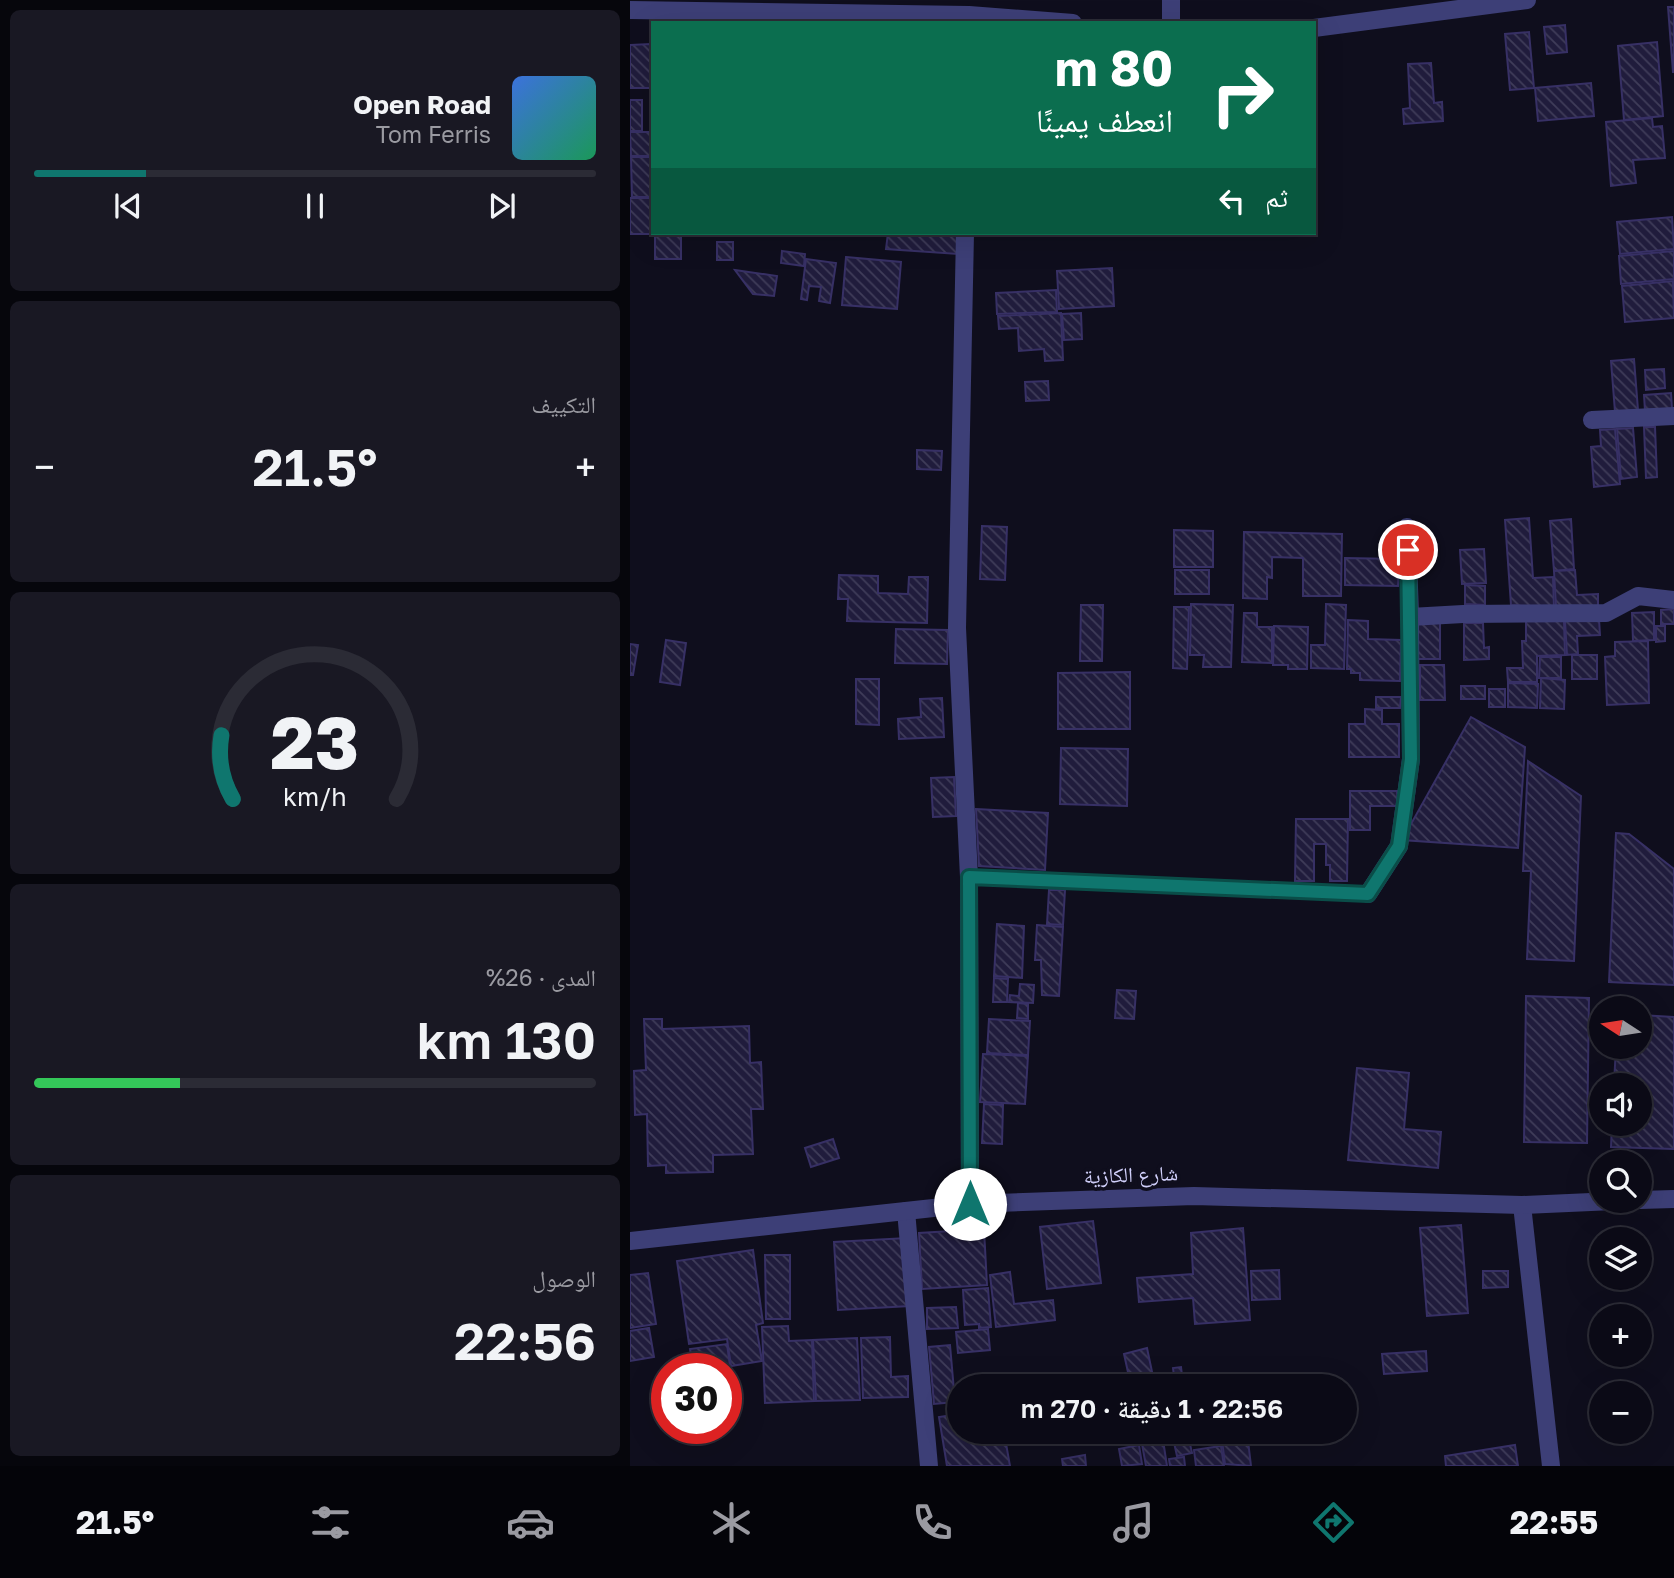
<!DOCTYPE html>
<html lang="ar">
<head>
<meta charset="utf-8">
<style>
  :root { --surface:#0b0a16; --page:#191823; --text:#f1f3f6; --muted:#9a9aa1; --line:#2b2b35; --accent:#0f766e }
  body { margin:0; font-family:"Golos Text","Noto Naskh Arabic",sans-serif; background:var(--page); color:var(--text); direction:rtl; height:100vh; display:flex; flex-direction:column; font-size:26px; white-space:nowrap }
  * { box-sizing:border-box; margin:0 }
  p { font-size:23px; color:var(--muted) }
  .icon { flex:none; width:38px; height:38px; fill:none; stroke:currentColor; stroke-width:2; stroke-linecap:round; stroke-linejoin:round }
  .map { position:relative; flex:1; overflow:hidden; direction:ltr }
  .sheet { display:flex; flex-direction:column; gap:10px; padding:10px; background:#06060c; width:630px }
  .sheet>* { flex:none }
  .guide { position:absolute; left:21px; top:21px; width:665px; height:214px; border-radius:0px; box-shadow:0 7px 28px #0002,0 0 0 2px var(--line); direction:rtl; background:#0b6e4f; color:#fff; overflow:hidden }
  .needle { width:46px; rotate:282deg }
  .buttons { position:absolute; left:959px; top:996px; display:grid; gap:14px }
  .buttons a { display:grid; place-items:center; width:63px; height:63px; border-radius:50%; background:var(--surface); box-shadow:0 7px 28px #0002,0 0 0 2px var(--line); font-size:35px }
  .speed { position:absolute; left:21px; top:1353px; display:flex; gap:14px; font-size:35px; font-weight:700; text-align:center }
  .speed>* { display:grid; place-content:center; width:91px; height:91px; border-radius:50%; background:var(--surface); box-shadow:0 7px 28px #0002,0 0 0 2px var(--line); line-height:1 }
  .speed .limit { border:10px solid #d22; background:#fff; color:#111 }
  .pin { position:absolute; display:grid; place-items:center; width:60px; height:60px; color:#fff; margin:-30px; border:4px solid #fff; border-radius:50%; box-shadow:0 2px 7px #0007 }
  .me { position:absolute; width:77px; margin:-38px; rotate:0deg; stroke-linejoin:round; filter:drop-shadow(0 0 5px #0008) }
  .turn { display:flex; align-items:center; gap:24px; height:147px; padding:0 28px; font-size:32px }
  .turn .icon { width:91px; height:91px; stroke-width:2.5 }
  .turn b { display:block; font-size:49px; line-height:60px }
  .then { display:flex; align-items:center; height:66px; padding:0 28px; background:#0003; gap:14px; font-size:26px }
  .big { font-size:52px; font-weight:600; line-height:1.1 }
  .sheet .tile { flex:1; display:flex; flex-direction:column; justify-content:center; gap:10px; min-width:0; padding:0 24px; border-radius:10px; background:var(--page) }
  .sheet .dial { align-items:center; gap:0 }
  .dial svg { height:182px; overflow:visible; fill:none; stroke:var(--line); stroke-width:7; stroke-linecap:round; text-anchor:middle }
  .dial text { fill:var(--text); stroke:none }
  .song { display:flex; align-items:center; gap:21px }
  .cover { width:84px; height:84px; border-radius:10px; background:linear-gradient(135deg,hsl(220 70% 55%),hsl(150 70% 35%)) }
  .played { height:7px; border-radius:4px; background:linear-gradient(90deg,var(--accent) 20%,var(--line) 20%) }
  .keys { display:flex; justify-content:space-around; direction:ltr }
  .heat { display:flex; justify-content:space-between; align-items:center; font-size:38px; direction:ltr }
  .charge { height:10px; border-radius:5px; background:linear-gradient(90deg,#34c759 26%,var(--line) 0) }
  .trip { position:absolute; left:317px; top:1374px; width:410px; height:70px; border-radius:35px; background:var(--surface); box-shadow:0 7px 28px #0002,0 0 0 2px var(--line); font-weight:600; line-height:70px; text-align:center; direction:rtl }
  .menu { display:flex; height:112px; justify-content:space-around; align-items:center; background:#040409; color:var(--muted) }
  .menu .icon { width:49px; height:49px }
  .menu .selected { color:var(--accent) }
  .menu b { font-size:32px; color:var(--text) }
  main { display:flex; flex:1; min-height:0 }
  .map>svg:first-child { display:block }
  .building { fill:url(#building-back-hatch); stroke:#373065; stroke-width:2 }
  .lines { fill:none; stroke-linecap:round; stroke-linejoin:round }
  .service { stroke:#3d3f77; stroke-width:16 }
  .minor { stroke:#3d3f77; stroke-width:18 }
  .tertiary { stroke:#3d3f77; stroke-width:18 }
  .route-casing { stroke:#0a4d48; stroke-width:18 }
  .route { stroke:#0f766e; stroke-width:12 }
  .labels { text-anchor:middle; stroke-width:7; stroke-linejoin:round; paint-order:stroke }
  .street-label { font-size:21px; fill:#d0cffa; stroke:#0f0e1d }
</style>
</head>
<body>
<main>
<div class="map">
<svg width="1044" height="1466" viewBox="0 0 1044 1466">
  <defs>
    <pattern id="building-back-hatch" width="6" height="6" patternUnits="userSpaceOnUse" patternTransform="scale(1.75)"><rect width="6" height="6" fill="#201c3c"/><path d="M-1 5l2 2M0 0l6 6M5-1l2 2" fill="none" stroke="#3f3c59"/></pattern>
  </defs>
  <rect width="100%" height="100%" fill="#0f0e1d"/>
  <g class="building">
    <polygon points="1038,7 1044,7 1044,72 1043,72"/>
    <polygon points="935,25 937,52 917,54 914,27"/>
    <polygon points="899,32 904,88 880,90 875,34"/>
    <polygon points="1027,42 1033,116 994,120 988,46"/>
    <polygon points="20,44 21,88 0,88 0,45"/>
    <polygon points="801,63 804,103 812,102 813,121 774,124 773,109 780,108 778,64"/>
    <polygon points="961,83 964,116 908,121 905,88"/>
    <rect x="0" y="100" width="12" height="31"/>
    <polygon points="1022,118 1023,127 1032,126 1035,158 1003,160 1006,183 981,186 976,122"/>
    <polygon points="0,132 23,132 23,156 1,156"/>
    <polygon points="1,157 23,157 23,197 2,197"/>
    <polygon points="0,198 23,198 24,234 0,234"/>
    <polygon points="1042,217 1044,249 990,254 987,222"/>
    <rect x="25" y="233" width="26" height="26"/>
    <polygon points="258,233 329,233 328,254 256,249"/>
    <rect x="87" y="242" width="16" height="18"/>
    <polygon points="152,251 175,254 174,266 151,263"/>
    <polygon points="1044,251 1044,279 991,284 989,256"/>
    <polygon points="216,257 271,262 267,309 212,305"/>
    <polygon points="176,259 206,263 200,303 189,301 191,287 179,286 177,300 171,299"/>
    <polygon points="482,268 484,306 429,309 427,271"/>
    <polygon points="105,270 147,276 144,296 123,294"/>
    <polygon points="1043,281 1044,318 995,322 992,286"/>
    <polygon points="426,290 427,312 367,314 366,293"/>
    <polygon points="431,313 433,360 415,361 414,349 389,351 388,328 369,329 368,316"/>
    <polygon points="451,313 452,339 434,340 432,314"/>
    <polygon points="1004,359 1008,410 985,412 981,361"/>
    <polygon points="1034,369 1035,388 1016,390 1015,370"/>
    <polygon points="418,381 419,400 396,401 395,382"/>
    <polygon points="1041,393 1042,409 1015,411 1014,395"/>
    <polygon points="1014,427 1025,427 1027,477 1016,478"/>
    <polygon points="1003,428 1007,477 991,479 987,429"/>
    <polygon points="985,429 990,484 964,487 961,447 971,446 970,430"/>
    <polygon points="287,450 312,451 311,470 287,469"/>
    <polygon points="899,518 903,578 923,577 924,608 881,605 875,520"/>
    <polygon points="941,519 944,569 924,571 920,521"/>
    <polygon points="352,526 377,527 375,580 350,579"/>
    <polygon points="544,530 583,531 583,567 544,567"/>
    <polygon points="614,532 712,534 711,596 673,596 673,558 642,557 642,578 637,577 637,599 613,598"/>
    <polygon points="854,549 856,583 832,584 830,550"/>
    <polygon points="715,558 769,559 768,586 715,585"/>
    <rect x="545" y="570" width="34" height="24"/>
    <polygon points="945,570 947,595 968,594 968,607 926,607 924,571"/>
    <polygon points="209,575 248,576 248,593 278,594 279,577 298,577 297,623 217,621 218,599 208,599"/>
    <polygon points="835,585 855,586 855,605 835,604"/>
    <polygon points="561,604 603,605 601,667 573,667 574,655 560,655"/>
    <polygon points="696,604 716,605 714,669 681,668 681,645 695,645"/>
    <polygon points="451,605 473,605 472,661 450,661"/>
    <polygon points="544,607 559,607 557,669 543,668"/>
    <polygon points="1044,609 1044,624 1031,624 1031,610"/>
    <polygon points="1024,612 1024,640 1003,641 1002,613"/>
    <polygon points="614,613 627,613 627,627 642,627 642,663 612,662"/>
    <polygon points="969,619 970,635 947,636 948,654 937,655 935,621"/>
    <polygon points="718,620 738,621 738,639 771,640 770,681 730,680 730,673 721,673 721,669 717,669"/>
    <polygon points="810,620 810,659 788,659 787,621"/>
    <polygon points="896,621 934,621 935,655 907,656 907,682 878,682 877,668 893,668 892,641 896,641"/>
    <polygon points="834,623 853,623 854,648 859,647 859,659 834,660"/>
    <polygon points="644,626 678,627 677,669 658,669 658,665 643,665"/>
    <polygon points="1026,626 1035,626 1035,641 1026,642"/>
    <polygon points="266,629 318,630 317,664 265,663"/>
    <polygon points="36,640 56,643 50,685 30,682"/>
    <polygon points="1018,641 1019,703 977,705 975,657 985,656 985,642"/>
    <polygon points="0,644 8,645 3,675 0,675"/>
    <rect x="942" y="655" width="25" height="24"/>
    <polygon points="910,657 931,657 931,678 909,678"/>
    <polygon points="790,665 814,665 815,700 790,700"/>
    <polygon points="500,672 500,729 428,729 428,673"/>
    <polygon points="911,678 935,680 934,709 910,708"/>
    <polygon points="226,679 249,679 249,725 226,724"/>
    <polygon points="878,683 908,684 907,708 878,707"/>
    <rect x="831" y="686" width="24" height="13"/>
    <rect x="859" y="689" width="16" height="18"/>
    <polygon points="746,697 771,697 770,708 746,708"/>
    <polygon points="312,698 314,737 269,739 268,719 291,717 290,699"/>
    <polygon points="735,709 752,710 752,724 769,724 769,757 719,757 719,724 735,724"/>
    <polygon points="841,717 895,747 888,848 772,840"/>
    <polygon points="431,748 498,749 497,806 430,804"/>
    <polygon points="898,761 951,796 944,961 897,959 901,871 893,871"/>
    <polygon points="324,777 326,816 303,817 301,778"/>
    <polygon points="720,791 767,791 768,806 740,806 740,830 720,830"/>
    <polygon points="346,809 418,813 415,870 349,866"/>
    <polygon points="666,819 718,819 717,881 700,881 700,865 696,865 696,844 684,844 684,881 665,881"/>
    <polygon points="986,833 999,834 1044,869 1044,985 979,982"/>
    <polygon points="419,890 435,890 433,925 417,924"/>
    <polygon points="367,924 394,926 392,978 364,976"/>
    <polygon points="407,925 433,927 429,996 412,995 411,960 405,960"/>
    <polygon points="364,978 378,979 377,1002 363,1002"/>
    <polygon points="390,984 404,985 403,1003 379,1002 380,995 389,996"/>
    <polygon points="487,990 506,991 504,1019 485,1018"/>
    <polygon points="896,996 959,998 957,1143 894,1142"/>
    <polygon points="388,1003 398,1004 398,1019 387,1018"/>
    <polygon points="1010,1015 1044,1017 1044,1149 981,1147 982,1124 1010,1124 1010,1085 984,1085 986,1046 1010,1046"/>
    <polygon points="14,1019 32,1019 32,1029 119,1026 120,1063 131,1062 133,1109 121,1109 123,1154 83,1155 83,1172 36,1173 36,1165 18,1166 17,1114 5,1115 4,1071 16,1070"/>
    <polygon points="359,1019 400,1021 398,1055 357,1053"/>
    <polygon points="353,1054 398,1056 395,1104 350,1102"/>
    <polygon points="727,1068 779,1073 774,1129 811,1132 808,1168 718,1160"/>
    <polygon points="354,1104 373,1105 372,1144 352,1143"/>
    <polygon points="203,1139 209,1158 181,1167 175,1148"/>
    <polygon points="463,1221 471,1283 417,1289 410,1227"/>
    <polygon points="831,1225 838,1313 797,1316 790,1228"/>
    <polygon points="613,1228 620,1320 565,1324 563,1298 509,1302 507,1278 563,1274 561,1233"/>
    <polygon points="354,1229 357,1285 292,1289 289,1233"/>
    <polygon points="277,1238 280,1306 208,1310 204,1242"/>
    <polygon points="123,1250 133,1323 126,1325 132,1361 101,1366 97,1339 59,1344 47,1261"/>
    <polygon points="135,1255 160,1255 160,1319 136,1319"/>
    <polygon points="649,1270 650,1299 622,1300 621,1271"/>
    <polygon points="853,1271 878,1271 878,1287 853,1288"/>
    <polygon points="380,1272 384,1304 423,1300 425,1320 366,1327 360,1275"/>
    <polygon points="18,1273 26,1324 0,1328 0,1275"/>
    <polygon points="358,1288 361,1327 349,1328 349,1324 335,1325 333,1290"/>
    <polygon points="326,1307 328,1328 297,1329 297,1308"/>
    <polygon points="158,1326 159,1341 182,1340 184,1401 135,1403 132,1327"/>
    <polygon points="19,1328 24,1357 0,1361 0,1331"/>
    <polygon points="358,1329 360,1350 328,1353 326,1332"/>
    <polygon points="260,1337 261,1377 278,1376 278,1397 233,1398 231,1338"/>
    <polygon points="227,1338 230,1400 186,1401 183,1340"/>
    <polygon points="97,1344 100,1366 89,1368 63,1368 60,1349"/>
    <polygon points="320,1345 325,1402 304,1404 299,1347"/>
    <polygon points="517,1348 525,1386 501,1386 494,1354"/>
    <polygon points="796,1351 797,1371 754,1374 752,1354"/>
    <polygon points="551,1367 553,1383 545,1384 543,1368"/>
    <polygon points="329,1414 329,1432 339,1432 341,1443 375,1438 380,1466 317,1466 309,1417"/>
    <polygon points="512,1432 530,1432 532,1438 514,1442"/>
    <polygon points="591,1432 617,1432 621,1466 595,1464"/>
    <polygon points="558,1435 562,1453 547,1456 543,1438"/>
    <polygon points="533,1440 537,1466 516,1466 512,1444"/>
    <polygon points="509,1445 512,1464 492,1466 489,1449"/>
    <polygon points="885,1445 888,1466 816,1466 815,1456"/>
    <polygon points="591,1446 594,1466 566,1466 564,1450"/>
    <polygon points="455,1455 456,1466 433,1466 432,1459"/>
    <polygon points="554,1457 555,1466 540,1466 539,1459"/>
  </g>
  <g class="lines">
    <polyline class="service" points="339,877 738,894"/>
    <g class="minor">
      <polyline points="0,10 339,15 443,23"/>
      <polyline points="541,23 541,0"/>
      <polyline points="684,28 897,0"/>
      <polyline points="335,233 327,628 339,877 340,1204"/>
      <polyline points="962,420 1044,416"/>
      <polyline points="780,617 833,614 976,613 1008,596 1044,600"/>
      <polyline points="738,894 769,846 781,759 780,617 777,527"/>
      <polyline points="892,1205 921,1466"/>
      <polyline points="276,1211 299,1466"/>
    </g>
    <g class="tertiary">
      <polyline points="1010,1200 1044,1199"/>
      <polyline points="0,1241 340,1204 564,1196 892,1205 1006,1200"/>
    </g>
  </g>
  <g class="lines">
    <g class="route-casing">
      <polyline id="route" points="340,1204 339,877 738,894 769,846 781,759 778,550"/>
    </g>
    <use href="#route" class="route"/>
  </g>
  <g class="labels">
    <g class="street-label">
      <text transform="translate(501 1175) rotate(-2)" y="7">شارع الكازية</text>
    </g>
  </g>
</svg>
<div class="buttons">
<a><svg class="needle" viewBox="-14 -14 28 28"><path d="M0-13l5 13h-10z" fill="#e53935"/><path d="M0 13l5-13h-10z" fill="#9a9aa1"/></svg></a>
<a><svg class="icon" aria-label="sound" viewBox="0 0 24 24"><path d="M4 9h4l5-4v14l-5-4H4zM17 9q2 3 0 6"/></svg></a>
<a><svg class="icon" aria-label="search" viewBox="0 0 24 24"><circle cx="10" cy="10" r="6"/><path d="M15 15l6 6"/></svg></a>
<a><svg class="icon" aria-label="layers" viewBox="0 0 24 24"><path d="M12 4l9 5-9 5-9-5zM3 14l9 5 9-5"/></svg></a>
<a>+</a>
<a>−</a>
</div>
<div class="speed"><div class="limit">30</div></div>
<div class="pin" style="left:778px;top:550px;background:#d93025"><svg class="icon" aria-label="arrive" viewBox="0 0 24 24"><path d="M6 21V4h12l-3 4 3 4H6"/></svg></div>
<svg class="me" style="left:340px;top:1204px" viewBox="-20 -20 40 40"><circle r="19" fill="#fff"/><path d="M0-13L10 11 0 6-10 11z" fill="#0f766e"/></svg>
<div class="trip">22:56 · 1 دقيقة · 270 m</div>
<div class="guide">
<div class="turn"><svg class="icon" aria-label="right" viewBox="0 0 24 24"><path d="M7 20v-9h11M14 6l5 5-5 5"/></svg><div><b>80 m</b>انعطف يمينًا</div></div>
<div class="then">ثم<svg class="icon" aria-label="left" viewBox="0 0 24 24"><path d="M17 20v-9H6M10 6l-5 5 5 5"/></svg></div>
</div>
</div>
<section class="sheet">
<div class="tile">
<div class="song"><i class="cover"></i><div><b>Open Road</b><p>Tom Ferris</p></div></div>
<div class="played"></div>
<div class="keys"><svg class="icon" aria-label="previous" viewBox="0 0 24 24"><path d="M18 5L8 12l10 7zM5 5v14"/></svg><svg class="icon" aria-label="pause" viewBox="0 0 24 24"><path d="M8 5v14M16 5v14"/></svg><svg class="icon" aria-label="next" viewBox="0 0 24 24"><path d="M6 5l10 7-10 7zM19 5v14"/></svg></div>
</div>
<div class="tile"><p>التكييف</p>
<div class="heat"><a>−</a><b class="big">21.5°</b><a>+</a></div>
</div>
<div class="tile dial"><svg viewBox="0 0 100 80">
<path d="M14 69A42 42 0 1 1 86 69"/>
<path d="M14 69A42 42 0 0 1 9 41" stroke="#0f766e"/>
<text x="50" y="56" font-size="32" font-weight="700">23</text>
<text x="50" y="72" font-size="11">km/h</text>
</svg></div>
<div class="tile"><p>المدى · 26%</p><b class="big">130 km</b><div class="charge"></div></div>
<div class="tile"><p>الوصول</p><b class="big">22:56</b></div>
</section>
</main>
<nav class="menu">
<b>22:55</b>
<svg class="icon selected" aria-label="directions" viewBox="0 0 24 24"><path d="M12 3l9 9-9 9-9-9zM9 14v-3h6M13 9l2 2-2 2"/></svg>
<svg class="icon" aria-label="music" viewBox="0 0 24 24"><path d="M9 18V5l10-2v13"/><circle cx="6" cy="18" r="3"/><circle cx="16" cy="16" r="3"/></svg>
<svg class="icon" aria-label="phone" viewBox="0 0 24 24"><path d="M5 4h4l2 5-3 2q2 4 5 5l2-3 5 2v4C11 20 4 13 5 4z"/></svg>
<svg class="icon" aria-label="climate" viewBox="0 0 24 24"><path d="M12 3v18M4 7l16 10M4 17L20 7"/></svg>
<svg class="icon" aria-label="car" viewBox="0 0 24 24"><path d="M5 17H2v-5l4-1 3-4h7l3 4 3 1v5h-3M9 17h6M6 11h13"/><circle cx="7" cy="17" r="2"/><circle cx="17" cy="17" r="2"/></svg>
<svg class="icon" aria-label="filters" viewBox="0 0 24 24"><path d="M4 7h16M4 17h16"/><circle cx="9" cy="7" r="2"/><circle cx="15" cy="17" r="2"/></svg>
<b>21.5°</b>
</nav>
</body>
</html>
